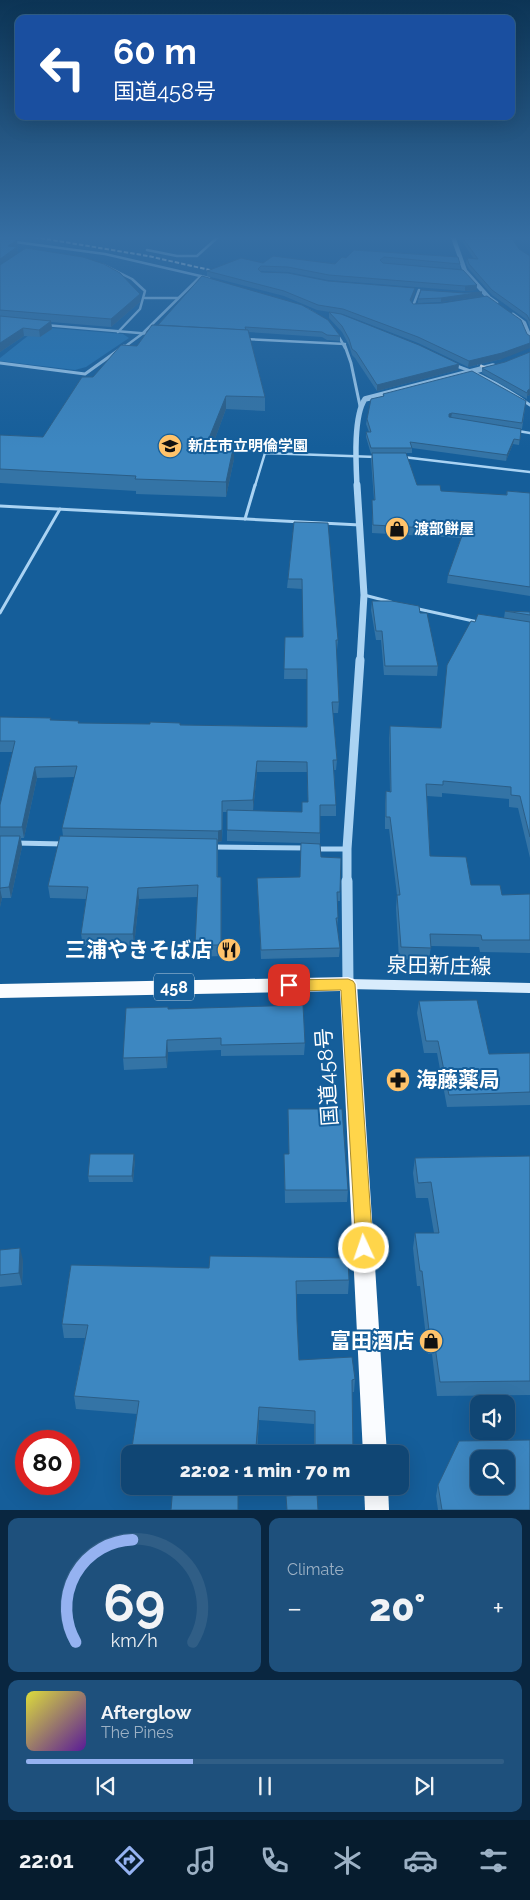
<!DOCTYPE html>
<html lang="en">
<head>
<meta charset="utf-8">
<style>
  :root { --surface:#104674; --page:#1e507c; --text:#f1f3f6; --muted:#9cb1c5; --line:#305e86; --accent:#95b2f1 }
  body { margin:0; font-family:Raleway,"Noto Sans JP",sans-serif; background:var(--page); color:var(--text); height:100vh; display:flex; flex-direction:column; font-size:19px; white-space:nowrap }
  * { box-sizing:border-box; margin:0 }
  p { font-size:16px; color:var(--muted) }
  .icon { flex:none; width:28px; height:28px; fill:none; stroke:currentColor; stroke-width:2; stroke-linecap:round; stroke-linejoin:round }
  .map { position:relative; height:1510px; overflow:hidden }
  .side { display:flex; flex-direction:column; gap:8px; padding:8px; background:#092640; flex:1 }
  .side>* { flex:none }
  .top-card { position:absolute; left:15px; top:15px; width:500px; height:105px; border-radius:10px; box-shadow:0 5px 20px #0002,0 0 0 1px var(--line); background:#1a4fa0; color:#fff; overflow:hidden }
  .buttons { position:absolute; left:470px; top:1395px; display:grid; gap:10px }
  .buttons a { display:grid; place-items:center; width:45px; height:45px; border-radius:10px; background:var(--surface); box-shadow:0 5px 20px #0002,0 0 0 1px var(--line); font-size:25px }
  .speed { position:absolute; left:15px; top:1430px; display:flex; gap:10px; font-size:25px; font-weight:700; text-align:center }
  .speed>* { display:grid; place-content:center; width:65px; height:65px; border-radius:50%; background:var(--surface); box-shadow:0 5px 20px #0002,0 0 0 1px var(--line); line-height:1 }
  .speed .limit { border:8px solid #d22; background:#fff; color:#111 }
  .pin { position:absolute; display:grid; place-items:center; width:42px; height:42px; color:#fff; margin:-21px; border-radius:10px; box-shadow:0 2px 8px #0006 }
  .me { position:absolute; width:55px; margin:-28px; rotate:357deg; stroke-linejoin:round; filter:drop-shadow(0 0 4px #0008) }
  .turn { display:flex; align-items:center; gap:18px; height:105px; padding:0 15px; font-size:22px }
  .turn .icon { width:65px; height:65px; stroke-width:2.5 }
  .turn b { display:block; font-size:35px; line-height:42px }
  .big { font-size:38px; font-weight:800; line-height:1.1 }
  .side .tile { flex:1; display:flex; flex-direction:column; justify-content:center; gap:8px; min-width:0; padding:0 18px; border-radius:10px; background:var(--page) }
  .side .dial { align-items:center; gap:0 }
  .dial svg { height:130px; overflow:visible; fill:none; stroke:var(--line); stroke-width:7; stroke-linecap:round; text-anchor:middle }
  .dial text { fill:var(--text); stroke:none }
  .song { display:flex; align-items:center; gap:15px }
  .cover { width:60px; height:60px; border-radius:8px; background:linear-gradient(135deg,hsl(60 70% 55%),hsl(270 70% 35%)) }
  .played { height:5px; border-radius:2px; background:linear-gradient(90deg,var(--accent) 35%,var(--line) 35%) }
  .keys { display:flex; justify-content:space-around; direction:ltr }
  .heat { display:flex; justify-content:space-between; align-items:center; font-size:28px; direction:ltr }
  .side .tiles { flex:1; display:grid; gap:8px; grid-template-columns:1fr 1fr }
  .tile:last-child { grid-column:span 2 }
  .trip { position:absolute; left:121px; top:1445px; width:288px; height:50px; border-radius:10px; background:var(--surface); box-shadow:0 5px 20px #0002,0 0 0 1px var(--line); font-weight:800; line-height:50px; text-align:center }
  .tabs { display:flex; height:80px; justify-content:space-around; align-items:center; background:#061c2e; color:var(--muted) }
  .tabs .icon { width:35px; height:35px }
  .tabs .selected { color:var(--accent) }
  .tabs b { font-size:22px; color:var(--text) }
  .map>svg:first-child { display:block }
  .green { fill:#2477b7 }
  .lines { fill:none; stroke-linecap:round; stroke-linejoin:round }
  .service-far1 { stroke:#aad3f3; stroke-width:2.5 }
  .service { stroke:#aad3f3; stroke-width:3 }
  .minor-far2 { stroke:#aad3f3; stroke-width:2.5 }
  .minor-far1 { stroke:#aad3f3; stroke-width:3 }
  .minor { stroke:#aad3f3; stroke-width:5 }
  .tertiary-far4 { stroke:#aad3f3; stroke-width:4.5 }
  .tertiary-far3 { stroke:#aad3f3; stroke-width:5.5 }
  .tertiary-far2 { stroke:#aad3f3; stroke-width:7 }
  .tertiary-far1 { stroke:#aad3f3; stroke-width:9 }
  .tertiary { stroke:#aad3f3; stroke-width:11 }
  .secondary { fill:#d9ecfc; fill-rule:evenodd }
  .trunk { fill:#fafcff; fill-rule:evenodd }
  .rail-far1 { stroke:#fff; stroke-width:2; stroke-dasharray:4.5 2; stroke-linecap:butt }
  .rail { stroke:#fff; stroke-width:2.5; stroke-dasharray:5.5 2.5; stroke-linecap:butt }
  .wall { fill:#3474a6; fill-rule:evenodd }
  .shaded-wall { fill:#2b5e87 }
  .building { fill:#3d87c1; stroke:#2b5e87; fill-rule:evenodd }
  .route { fill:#ffd54a; stroke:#a68a30 }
  .labels { text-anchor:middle; stroke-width:4; stroke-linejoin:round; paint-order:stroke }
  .far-poi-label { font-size:15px; font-weight:bold; fill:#fff; stroke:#155e9a; text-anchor:start }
  .shield { fill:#155e9a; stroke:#b9cfe1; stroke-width:1 }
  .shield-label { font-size:16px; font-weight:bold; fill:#fff }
  .near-poi-label { font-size:21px; font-weight:bold; fill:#fff; stroke:#155e9a; text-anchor:end }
  .near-street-label { font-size:21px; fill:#fff; stroke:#155e9a }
</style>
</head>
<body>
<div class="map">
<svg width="530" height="1510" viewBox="0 0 530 1510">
  <rect width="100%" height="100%" fill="#155e9a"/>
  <polygon class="green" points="39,327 123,334 129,338 86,367 75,370 0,361 0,358"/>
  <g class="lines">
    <g class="service-far1">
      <polyline points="518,431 530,433"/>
      <polyline points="403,457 530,472"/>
      <polyline points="255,486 265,453 376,457"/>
    </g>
    <g class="service">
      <polyline points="0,506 360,525"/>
      <polyline points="245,519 255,485"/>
      <polyline points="364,595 391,602"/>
      <polyline points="414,608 478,622"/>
      <polyline points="0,613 60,509"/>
    </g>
    <g class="minor-far2">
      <polyline points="0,240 105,254 209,278"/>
      <polyline points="147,250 177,256 197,256 218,237"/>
      <polyline points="104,265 132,279 145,291 140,309 118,332"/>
      <polyline points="145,298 178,298"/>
      <polyline points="416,306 413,306 419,290"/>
      <path d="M307,309C325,319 336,329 345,348"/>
      <polyline points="45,325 151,334"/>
      <polyline points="245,339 345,344"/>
      <polyline points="123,348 142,334 201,276"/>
    </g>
    <g class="minor-far1">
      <polyline points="345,346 351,363 360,406"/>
      <polyline points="0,363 85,374 124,346"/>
      <path d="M454,365C481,374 506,388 530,405"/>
    </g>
    <g class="minor">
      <polyline points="15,843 64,844"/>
      <polyline points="213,847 307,848"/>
      <polyline points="315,849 347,849"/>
    </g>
    <g class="tertiary-far4">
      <polyline points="453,237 465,271 489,298 496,303"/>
      <polyline points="513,315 524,323 530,338"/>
    </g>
    <path class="tertiary-far3" d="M357,486C356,465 353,416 365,399L493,366"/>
    <polyline class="tertiary-far2" points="357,485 364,595 360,661"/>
    <polyline class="tertiary-far1" points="347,882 347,849 360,660"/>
    <polyline class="tertiary" points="347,881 348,984"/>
    <polygon class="secondary" points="348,979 530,983 530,993 348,989 344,987 342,984 344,981"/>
    <g class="trunk">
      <polygon points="348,977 354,979 357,984 387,1454 363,1454 340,991 0,998 0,984"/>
      <polygon points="364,1486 388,1486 389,1510 365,1510"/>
    </g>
    <polyline class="rail-far1" points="34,237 148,256 223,273"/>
    <polyline class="rail" points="466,358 497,374"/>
  </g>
  <g class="wall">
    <polygon points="459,237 511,237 519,249 530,256 530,328 527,320 492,295 469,269 466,263 467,258 474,259"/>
    <polygon points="0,238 17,240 18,254 140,302 111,327 51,322 52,329 40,337 24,336 0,352"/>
    <polygon points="354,250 460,264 460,269 383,263 477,285 476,290 465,291 328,280 288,272 261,271 260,272 415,293 411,302 413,304 502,359 468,367 418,343 343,314 317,310 284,296 207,276 207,271 263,263 335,264 346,258"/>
    <polygon points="202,276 340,336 340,341 327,340 322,337 248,332 265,397 265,411 226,409 213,444 234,459 226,497 136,494 136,491 0,483 0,435 43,437 93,377 137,346 158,325"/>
    <polygon points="482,292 482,296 441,302 418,303 418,299"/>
    <polygon points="329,312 459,364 458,370 377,391 355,358 352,355 349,345 342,332 329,318"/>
    <polygon points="530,352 530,395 527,396 527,399 482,373 482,368 505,362"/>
    <polygon points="383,394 526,401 522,429 460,419 521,429 519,445 513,444 506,461 412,448 412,453 406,453 417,485 441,491 506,495 507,491 530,493 530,596 447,583 448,575 461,538 372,533 372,500 374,500 371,460 372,454 371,454 366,437 366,432 369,432 366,424 367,419 383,396"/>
    <path d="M294,522L338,640L337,650H336L339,702L338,713H333L337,760L336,770H334L336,805V816H320V844L321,857L341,858L340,901H337L338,918L337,928L340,948L339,957L261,959L257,878L300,877L301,843L227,841V812H223L222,841L218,842V877H221L222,888L221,956L196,957L195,945L198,897L139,899L134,946H83L81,934L86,899L50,898L48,886L63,836L62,828L75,777L37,778L24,838H21L22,847L11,898H2L0,907V805L13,752H0V717L51,720L79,723L307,727V679H284L285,637H303L302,589L287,588L288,579ZM257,772H307L308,802L302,812L253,811Z"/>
    <polygon points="372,601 420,613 438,666 437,676 384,675 381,640 376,640 371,610"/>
    <polygon points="505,611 530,612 530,858 518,808 509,807 509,799 442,793 442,797 427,796 430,856 471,885 502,895 530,894 530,953 480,952 479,947 431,946 429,960 399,959 396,908 397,895 389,829 385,829 385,803 386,791 390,792 389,738 390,726 441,728 475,622 504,618"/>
    <polygon points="419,1001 489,1054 530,1053 530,1105 447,1107 437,1053 424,1053 417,1013"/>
    <polygon points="168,1009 305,1043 304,1055 221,1056 221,1050 168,1052 167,1068 124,1070 123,1058"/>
    <polygon points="288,1109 348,1190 347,1202 285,1203 284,1154 289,1154"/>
    <polygon points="530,1156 530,1395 437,1396 432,1354 428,1354 420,1286 417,1286 413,1248 415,1233 434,1233 428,1198 416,1198 413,1173 415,1158"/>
    <polygon points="135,1160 133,1182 89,1182 88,1176"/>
    <polygon points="0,1250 23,1260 22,1285 0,1287"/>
    <polygon points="71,1265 349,1280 348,1294 297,1294 297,1321 299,1360 355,1379 354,1392 352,1392 353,1454 314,1454 314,1424 259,1420 257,1454 131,1454 137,1414 76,1409 74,1396 85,1338 64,1338 62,1324"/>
    <polygon points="438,1485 530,1510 438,1510 436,1496"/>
  </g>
  <g class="shaded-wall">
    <polygon points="17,240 18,254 0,266 0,259 8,246"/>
    <polygon points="477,285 476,290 465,291 465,286"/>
    <polygon points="415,288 415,293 410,305 410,300"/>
    <polygon points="482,292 482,296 441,302 441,298"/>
    <polygon points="140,294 140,302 111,327 111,319"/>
    <polygon points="51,321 52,329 40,337 39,330"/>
    <polygon points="23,328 24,336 0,352 0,343"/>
    <polygon points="530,343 530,348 502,359 468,367 469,361"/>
    <polygon points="459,364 458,370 377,391 377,385"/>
    <polygon points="530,389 530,395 527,396 528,390"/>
    <polygon points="226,396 226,409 208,458 207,443"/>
    <polygon points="452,413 451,418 448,419 449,414"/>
    <polygon points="514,439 513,444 506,461 507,455"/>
    <polygon points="234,444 234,459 226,497 226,482"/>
    <polygon points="257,761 257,772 253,811 253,800"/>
    <polygon points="35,767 37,778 24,838 22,827"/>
    <polygon points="222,801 222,841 218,842 218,831"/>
    <polygon points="20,836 22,847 11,898 9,887"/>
    <polygon points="221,877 222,888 221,956"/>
    <polygon points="0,888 2,898 0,907"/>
    <polygon points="138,888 139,899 134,946 133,934"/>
    <polygon points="167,1040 168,1052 167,1068 166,1057"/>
    <polygon points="134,1154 135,1160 133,1182 132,1176"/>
    <polygon points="20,1248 23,1260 22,1285 19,1273"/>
    <polygon points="259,1407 259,1420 256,1454 256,1447"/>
  </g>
  <g class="building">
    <polygon points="462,237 511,237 519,249 530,256 530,321 527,315 492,290 469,264 467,258 478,259"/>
    <polygon points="0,238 17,240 8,246 17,247 0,259"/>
    <polygon points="26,248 83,257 104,264 120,273 140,294 111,319 0,310 0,265"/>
    <polygon points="354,250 458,257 460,264 384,257 380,260 383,263 463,270 477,285 465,286 329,275 288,267 261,266 258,269 261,272 288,273 328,281 415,288 410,300 413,304 442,303 487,296 521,320 527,334 530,336 530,343 502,353 469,361 418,337 343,309 318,305 284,291 207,271 241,258 263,263 273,256 335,264 342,257 346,258"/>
    <polygon points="202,276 302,305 328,320 340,336 327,335 322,332 245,327 246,330 158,325"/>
    <polygon points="421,290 465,293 482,292 441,298 418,299"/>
    <polygon points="329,312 341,314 419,345 459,364 377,385 356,352 352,349 349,339 342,326"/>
    <polygon points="0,316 51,321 39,330 23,328 0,343"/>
    <polygon points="152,325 248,330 265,397 226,396 207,443 234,444 226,482 135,479 136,476 0,469 0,435 43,437 82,377 93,377 121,345 137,346"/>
    <polygon points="530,352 530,389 528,390 527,393 482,368 505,362"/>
    <polygon points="472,371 526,401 522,423 452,413 449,414 449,417 521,429 520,440 514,439 507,455 410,442 412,448 371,448 366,432 371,432 367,419 371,399 384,396 383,394"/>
    <polygon points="372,453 406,453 417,485 440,485 441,491 507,495 507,491 530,493 530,587 448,575 464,530 373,525 372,500 375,500"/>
    <polygon points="294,522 328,523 338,640 336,640 339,702 332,702 337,760 333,760 336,805 320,805 320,833 227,830 227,810 302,812 302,802 308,802 307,762 257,761 253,800 222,801 222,830 218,831 62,828 77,766 35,767 22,827 0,827 0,805 15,741 0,741 0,717 51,718 50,720 79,721 78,723 150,724 150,722 180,723 180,725 307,727 307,669 284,669 285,637 303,637 302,579 288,579"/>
    <polygon points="372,601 392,601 419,606 420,613 427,613 438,666 385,666 382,631 376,631"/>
    <polygon points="505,611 530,612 530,615"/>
    <polygon points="478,614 530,622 530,837 520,796 511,795 511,787 443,781 443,785 426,784 430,856 466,857 471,885 500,885 502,895 530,894 530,940 482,940 481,935 430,934 431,948 401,947 397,895 400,895 390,817 386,817 386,791 391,792 390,726 441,728 447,665 471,621 475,622"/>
    <polygon points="0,836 20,836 9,887 0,888 0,889"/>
    <polygon points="60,836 217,839 217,877 221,877 221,945 195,945 198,885 138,888 133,934 81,934 88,887 48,886"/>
    <polygon points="301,843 320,844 321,857 341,858 340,892 337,892 338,918 336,918 340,948 261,950 257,878 300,877"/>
    <polygon points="477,1000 489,1054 530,1053 530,1092 449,1095 438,1041 426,1041 419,1001"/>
    <polygon points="303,1005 305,1043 221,1045 221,1038 167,1040 166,1057 123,1058 126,1008 168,1007 168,1009"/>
    <polygon points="288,1109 342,1109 348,1190 285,1190 284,1154 289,1154"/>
    <polygon points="90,1154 134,1154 132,1176 88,1176"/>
    <polygon points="530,1156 530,1381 440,1382 434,1339 430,1339 422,1271 420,1271 415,1233 439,1233 431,1182 418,1183 415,1158"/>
    <polygon points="20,1248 19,1273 0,1275 0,1250"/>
    <polygon points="210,1256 348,1258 349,1280 296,1281 297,1321 299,1360 352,1357 355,1379 352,1380 353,1454 315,1454 315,1411 259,1407 256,1447 239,1445 239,1454 131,1454 139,1401 74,1396 88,1325 62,1324 71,1265 209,1268"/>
    <path d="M530,1440V1510H442L438,1485L459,1441ZM479,1459H506V1486H479Z"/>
    <polygon points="173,1486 238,1486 238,1510 171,1510"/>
    <polygon points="317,1494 318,1510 287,1510 286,1496"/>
  </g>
  <linearGradient id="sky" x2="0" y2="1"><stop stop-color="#0c3455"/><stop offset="0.53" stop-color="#356ea3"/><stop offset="1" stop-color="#356ea3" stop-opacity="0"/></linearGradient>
  <rect width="530" height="448" fill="url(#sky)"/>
  <polygon class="route" points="348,979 353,981 355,984 373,1248 370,1254 364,1256 358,1254 356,1248 341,990 289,991 284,989 282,985 284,982 289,980"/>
  <defs>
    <g id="school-disc" transform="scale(1.25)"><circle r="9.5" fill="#ffc36b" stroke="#155e9a"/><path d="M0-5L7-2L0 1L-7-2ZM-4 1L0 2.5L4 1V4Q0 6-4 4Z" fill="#111"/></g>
    <g id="shop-disc" transform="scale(1.25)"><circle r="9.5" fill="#ffc36b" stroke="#155e9a"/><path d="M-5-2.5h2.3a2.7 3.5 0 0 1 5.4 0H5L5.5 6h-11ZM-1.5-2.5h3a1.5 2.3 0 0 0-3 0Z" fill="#111"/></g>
    <g id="restaurant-disc" transform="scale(1.25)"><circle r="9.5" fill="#ffc36b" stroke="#155e9a"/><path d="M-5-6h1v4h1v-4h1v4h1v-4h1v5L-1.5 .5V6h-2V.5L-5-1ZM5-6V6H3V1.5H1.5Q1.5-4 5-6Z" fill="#111"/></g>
    <g id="pharmacy-disc" transform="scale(1.25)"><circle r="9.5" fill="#ffc36b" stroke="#155e9a"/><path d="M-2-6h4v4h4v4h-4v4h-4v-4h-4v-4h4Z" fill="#111"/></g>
  </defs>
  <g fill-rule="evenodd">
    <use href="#school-disc" x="170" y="446"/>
    <use href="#shop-disc" x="397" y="529"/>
    <use href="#restaurant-disc" x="229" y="950"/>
    <use href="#pharmacy-disc" x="398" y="1080"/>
    <use href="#shop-disc" x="431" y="1341"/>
  </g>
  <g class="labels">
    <g class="far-poi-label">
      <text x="188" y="451">新庄市立明倫学園</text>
      <text x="414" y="534">渡部餅屋</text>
    </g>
    <rect class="shield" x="154" y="973.5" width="40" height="27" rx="4"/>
    <g class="shield-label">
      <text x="174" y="993">458</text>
    </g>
    <g class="near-poi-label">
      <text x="212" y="957">三浦やきそば店</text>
      <text x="416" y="1087" text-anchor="start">海藤薬局</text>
      <text x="414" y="1348">富田酒店</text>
    </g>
    <g class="near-street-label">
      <text transform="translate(439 966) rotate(1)" y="7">泉田新庄線</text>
      <text transform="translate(327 1077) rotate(-94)" y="7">国道458号</text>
    </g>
  </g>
</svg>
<div class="buttons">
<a><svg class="icon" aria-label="sound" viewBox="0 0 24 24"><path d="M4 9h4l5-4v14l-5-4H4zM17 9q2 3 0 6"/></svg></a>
<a><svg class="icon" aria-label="search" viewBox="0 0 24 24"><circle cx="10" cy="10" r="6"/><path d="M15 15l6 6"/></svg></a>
</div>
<div class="speed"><div class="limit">80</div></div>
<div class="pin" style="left:289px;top:985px;background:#d93025"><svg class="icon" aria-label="arrive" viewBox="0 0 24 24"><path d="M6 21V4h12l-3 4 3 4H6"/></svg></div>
<svg class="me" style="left:364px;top:1248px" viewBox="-20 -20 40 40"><circle r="17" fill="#ffd54a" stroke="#fff" stroke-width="3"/><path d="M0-11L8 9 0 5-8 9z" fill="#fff"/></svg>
<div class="trip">22:02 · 1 min · 70 m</div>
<div class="top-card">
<div class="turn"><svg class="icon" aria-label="left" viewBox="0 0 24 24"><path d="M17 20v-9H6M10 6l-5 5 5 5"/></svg><div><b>60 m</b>国道458号</div></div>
</div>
</div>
<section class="side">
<div class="tiles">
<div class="tile dial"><svg viewBox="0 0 100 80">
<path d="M14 69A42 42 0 1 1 86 69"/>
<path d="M14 69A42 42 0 0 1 49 6" stroke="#95b2f1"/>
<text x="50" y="56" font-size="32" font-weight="700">69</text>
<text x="50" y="72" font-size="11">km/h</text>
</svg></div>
<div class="tile"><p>Climate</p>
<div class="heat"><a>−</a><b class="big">20°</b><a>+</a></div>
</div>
<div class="tile">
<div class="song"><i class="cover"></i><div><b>Afterglow</b><p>The Pines</p></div></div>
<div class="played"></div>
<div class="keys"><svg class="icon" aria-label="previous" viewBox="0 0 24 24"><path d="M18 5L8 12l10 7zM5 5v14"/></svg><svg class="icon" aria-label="pause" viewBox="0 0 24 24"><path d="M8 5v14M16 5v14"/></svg><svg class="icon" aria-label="next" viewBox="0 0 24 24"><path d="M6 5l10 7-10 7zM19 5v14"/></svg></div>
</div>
</div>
</section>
<nav class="tabs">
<b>22:01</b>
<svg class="icon selected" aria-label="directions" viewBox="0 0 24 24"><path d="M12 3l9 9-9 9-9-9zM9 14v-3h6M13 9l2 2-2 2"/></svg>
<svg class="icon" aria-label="music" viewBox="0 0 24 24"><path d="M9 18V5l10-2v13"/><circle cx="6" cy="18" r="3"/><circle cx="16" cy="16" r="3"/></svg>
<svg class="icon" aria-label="phone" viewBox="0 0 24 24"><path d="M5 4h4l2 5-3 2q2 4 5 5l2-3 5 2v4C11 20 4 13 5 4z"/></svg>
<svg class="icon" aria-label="climate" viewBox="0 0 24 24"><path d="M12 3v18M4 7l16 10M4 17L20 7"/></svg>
<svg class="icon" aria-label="car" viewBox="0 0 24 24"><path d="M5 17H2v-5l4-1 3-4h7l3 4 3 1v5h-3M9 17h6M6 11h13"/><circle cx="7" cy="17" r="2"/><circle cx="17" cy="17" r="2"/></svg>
<svg class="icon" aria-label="filters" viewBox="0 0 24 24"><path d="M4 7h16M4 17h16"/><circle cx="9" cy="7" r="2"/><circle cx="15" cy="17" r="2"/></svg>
</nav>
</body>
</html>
